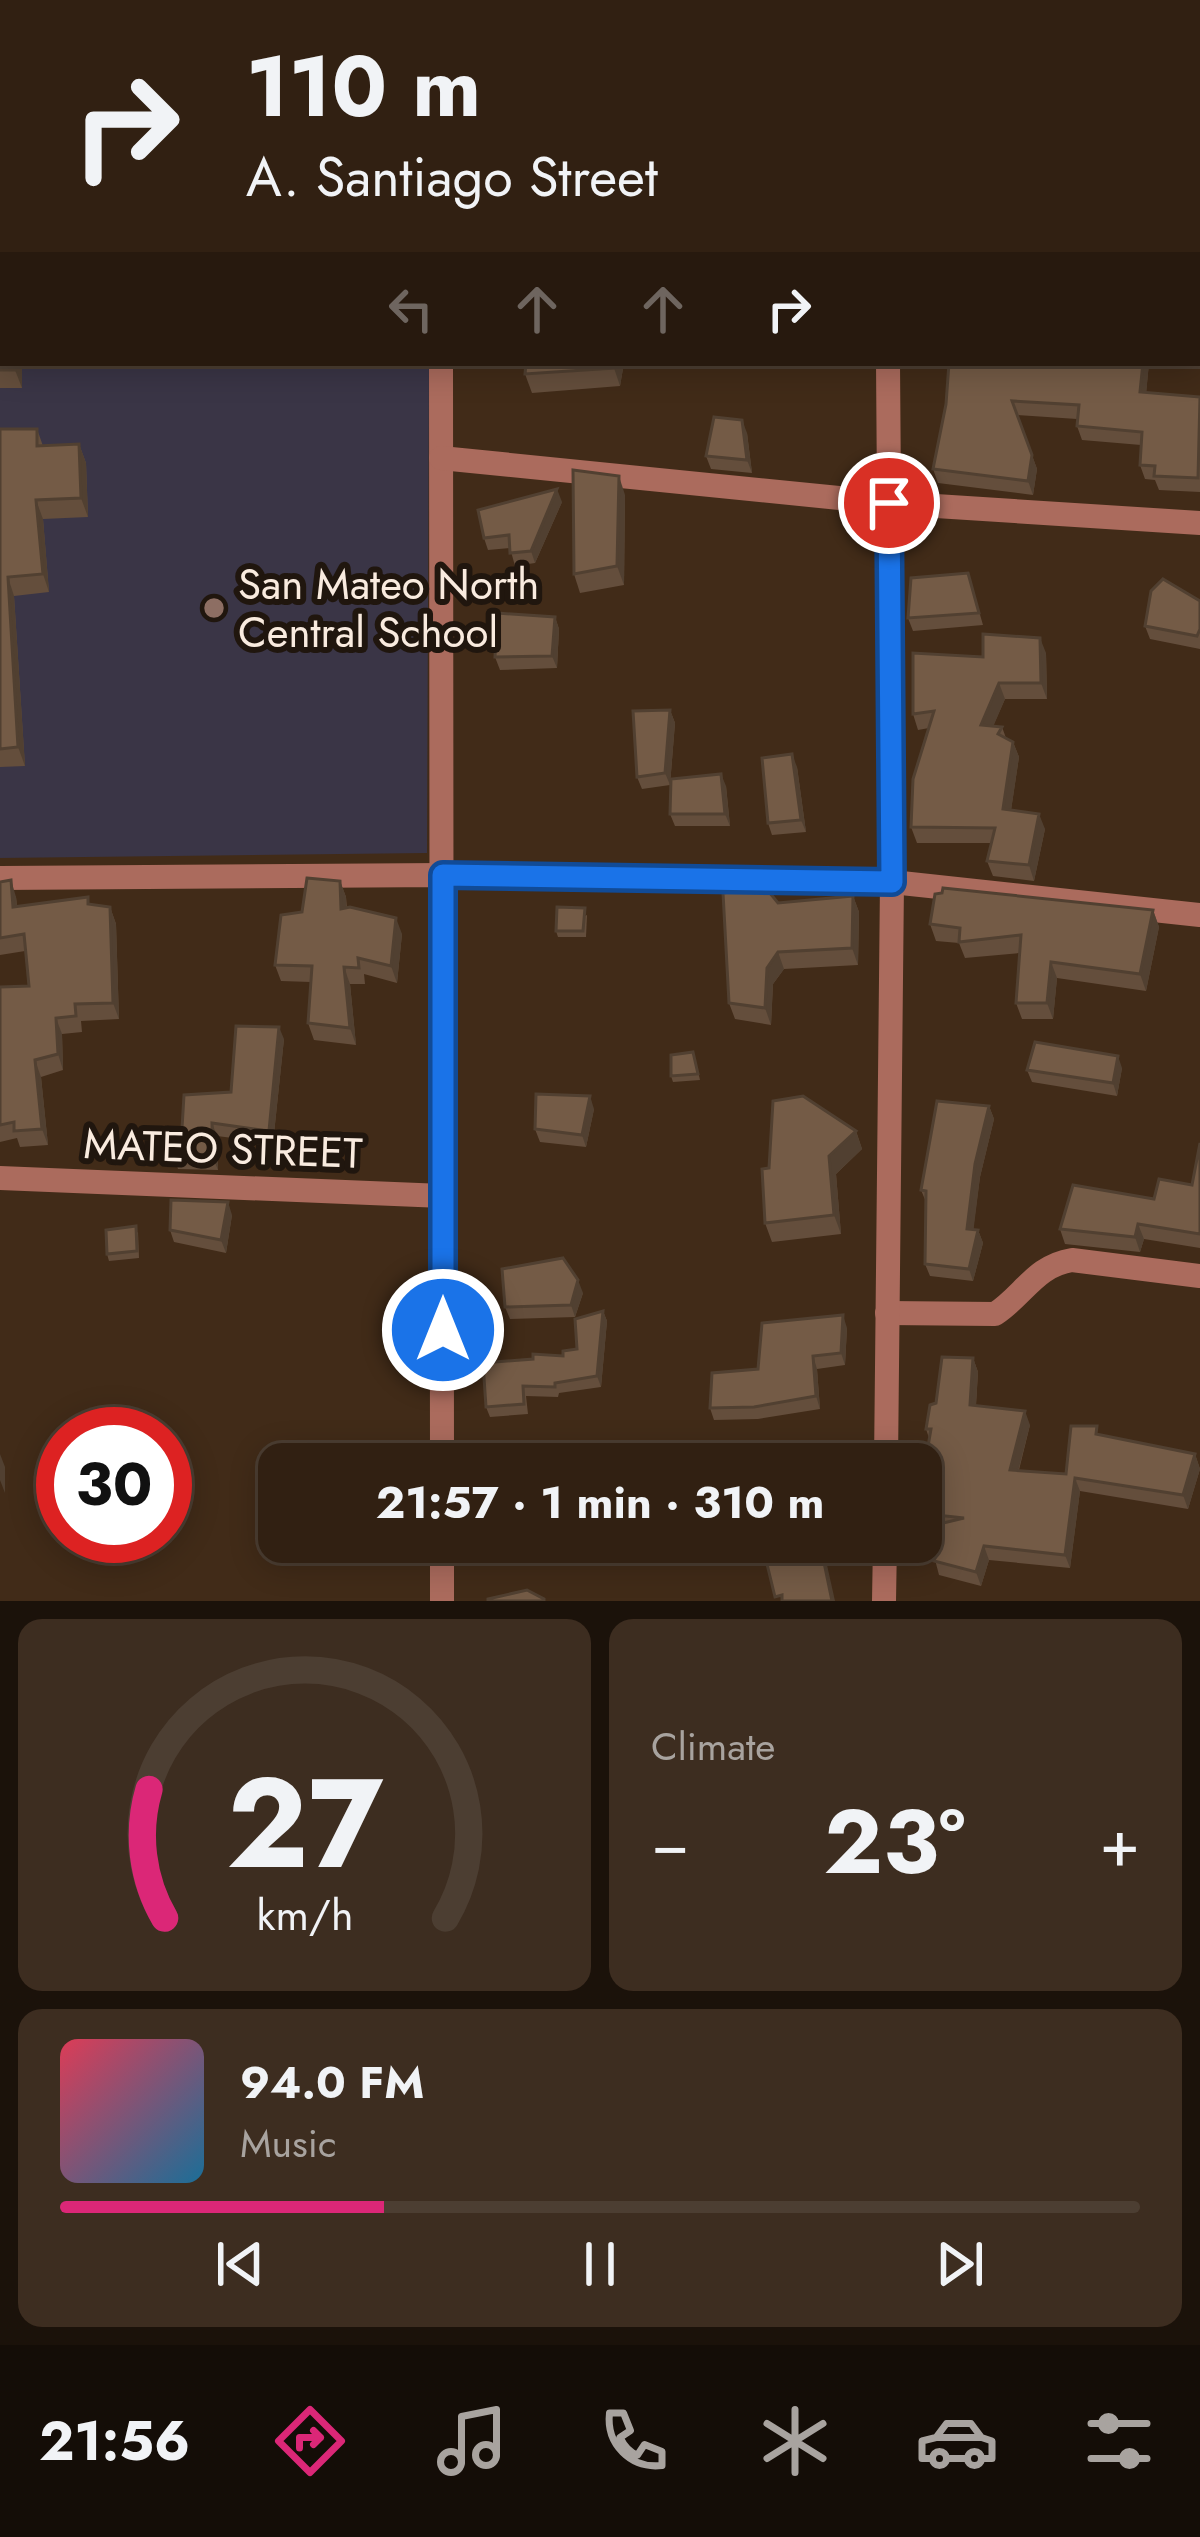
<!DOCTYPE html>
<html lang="en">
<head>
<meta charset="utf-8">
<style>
  :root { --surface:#312012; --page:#3d2d20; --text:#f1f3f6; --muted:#a8a39f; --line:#4c3e32; --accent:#db2777 }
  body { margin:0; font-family:Jost,sans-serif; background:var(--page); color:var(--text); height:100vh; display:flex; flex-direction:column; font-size:45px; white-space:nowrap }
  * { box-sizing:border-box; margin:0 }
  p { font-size:39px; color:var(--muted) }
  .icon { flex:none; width:66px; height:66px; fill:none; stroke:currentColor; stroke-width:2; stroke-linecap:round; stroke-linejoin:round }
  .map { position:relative; height:1601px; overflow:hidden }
  .panel { display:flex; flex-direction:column; gap:18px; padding:18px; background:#1b120a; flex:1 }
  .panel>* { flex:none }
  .banner { position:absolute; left:0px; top:0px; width:1200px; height:366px; box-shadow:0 6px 30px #0003,0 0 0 3px var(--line); background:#312012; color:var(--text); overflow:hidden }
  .speed { position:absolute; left:36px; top:1407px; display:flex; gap:24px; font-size:60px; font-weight:700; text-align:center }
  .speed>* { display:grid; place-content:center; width:156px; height:156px; border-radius:50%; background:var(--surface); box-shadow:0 6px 30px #0003,0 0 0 3px var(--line); line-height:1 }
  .speed .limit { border:18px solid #d22; background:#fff; color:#111 }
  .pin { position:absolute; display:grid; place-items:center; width:102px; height:102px; color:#fff; margin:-51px; border:6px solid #fff; border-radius:50%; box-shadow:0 3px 12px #0007 }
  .me { position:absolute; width:132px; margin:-66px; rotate:0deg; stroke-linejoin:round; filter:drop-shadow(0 0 9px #0008) }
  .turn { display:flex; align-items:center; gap:42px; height:252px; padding:0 48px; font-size:54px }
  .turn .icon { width:156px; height:156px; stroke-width:2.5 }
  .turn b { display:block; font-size:84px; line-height:102px }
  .lanes { display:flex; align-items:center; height:114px; padding:0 48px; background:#0003; justify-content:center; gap:60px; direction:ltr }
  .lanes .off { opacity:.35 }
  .big { font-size:90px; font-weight:700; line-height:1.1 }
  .panel .widget { flex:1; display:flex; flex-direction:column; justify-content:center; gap:18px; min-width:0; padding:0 42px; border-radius:24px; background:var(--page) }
  .panel .dial { align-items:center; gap:0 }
  .dial svg { height:312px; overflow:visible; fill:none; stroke:var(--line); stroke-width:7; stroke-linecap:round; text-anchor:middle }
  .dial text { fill:var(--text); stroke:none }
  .song { display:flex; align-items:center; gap:36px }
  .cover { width:144px; height:144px; border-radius:18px; background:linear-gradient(135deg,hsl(350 70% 55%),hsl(200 70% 35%)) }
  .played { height:12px; border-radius:6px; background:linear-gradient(90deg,var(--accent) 30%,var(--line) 30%) }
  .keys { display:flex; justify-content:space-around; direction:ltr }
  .heat { display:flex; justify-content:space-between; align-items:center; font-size:66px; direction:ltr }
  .panel .tiles { flex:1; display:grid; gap:18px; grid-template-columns:1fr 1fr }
  .widget:last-child { grid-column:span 2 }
  .trip { position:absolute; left:258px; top:1443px; width:684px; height:120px; border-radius:24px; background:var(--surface); box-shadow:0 6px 30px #0003,0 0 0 3px var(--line); font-weight:700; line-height:120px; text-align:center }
  .tabs { display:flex; height:192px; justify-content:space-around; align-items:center; background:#140d07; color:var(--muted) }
  .tabs .icon { width:84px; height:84px }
  .tabs .active { color:var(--accent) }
  .tabs b { font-size:54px; color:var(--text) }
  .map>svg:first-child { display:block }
  .education { fill:#3a3546 }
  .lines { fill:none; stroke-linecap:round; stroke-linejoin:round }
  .service { stroke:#ab6b5d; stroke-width:16 }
  .minor { stroke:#ab6b5d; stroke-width:24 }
  .wall { fill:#644e3c }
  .shaded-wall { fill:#514031 }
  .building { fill:#745b46; stroke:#514031; stroke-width:3 }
  .route-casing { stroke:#114b97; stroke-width:30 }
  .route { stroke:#1a73e8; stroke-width:21 }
  .education-dot { fill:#8d6e63; stroke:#20160e; stroke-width:4.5 }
  .labels { text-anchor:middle; stroke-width:12; stroke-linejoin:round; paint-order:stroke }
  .poi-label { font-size:42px; fill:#f9ebdf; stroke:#20160e; text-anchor:start }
  .street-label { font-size:42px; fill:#f9ebdf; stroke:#20160e }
</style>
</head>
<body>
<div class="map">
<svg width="1200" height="1601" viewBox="0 0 1200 1601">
  <rect width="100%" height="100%" fill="#412b18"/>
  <polygon class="education" points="0,0 431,0 3,3 3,363 429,363 427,853 0,858"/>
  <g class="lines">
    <polyline class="service" points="357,3 357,0"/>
    <g class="minor">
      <polyline points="885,0 885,3"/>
      <polyline points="441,3 441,0"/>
      <polyline points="1197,171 1200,172"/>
      <polyline points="441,363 442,1464"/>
      <polyline points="441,458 889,503 1200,523"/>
      <polyline points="0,878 443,875 892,882 1200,915"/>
      <polyline points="0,1178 443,1196"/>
      <path d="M887,1313L995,1314C1024,1295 1035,1266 1072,1260L1200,1276"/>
      <polyline points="886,1464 892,882 888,363"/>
      <polyline points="442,1601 442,1542"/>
      <polyline points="884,1601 885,1542"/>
    </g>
  </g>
  <g class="wall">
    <polygon points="0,166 22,363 22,388 0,388"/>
    <polygon points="624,363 620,386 532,393 525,374"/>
    <polygon points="1149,363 1146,393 1200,397 1200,492 1159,490 1155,480 1145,479 1140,465 1141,445 1082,440 1077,426 1077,419 1017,415 1037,469 1033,495 938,483 933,469 946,404"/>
    <polygon points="0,429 37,429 43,446 79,444 86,463 88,517 43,519 49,592 14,596 25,766 0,767"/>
    <polygon points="747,433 752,473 711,469 706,456"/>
    <polygon points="625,495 624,585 580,593 574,574"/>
    <polygon points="562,502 535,563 515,566 510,548 488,550 484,538"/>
    <polygon points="968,573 983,625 913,631 908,618"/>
    <polygon points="1200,601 1200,649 1150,639 1145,626"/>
    <polygon points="555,617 559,629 557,668 500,670 495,657"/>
    <polygon points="1046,653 1047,699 1005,699 993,726 1002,727 1006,738 1013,742 1019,757 1011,810 1045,829 1034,881 993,876 987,861 991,843 917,843 911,827 929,728 918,730 913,714"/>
    <polygon points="670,710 675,723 670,785 642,789 637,777"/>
    <polygon points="797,767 806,832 772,835 768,823"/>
    <polygon points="726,786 730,826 675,826 670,814"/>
    <polygon points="340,881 346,897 347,908 402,934 397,983 364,974 365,984 350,984 356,1045 314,1040 308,1023 311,982 281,981 275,965 302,912"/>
    <polygon points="0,882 16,897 17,906 90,904 110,907 116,924 119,1019 81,1021 82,1032 62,1034 63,1070 41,1077 48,1145 20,1147 17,1138 0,1142 0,987 29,986 25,951 0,955"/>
    <polygon points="853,896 859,912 858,965 784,969 773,984 771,1025 735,1019 729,1003 778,903"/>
    <polygon points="1153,910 1159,927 1146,991 1057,978 1053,1019 1022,1019 1016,1003 1020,953 965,958 959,943 936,941 930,924"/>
    <polygon points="587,915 586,937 558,937 556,931"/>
    <polygon points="284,1039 273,1143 217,1136 218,1170 178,1169 174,1156 182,1128 231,1092"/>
    <polygon points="695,1058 700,1080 673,1082 671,1076"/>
    <polygon points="1122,1068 1117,1096 1032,1082 1027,1070"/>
    <polygon points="989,1106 994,1119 980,1177 973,1230 978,1230 983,1243 973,1281 930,1276 925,1264 926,1202 921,1190"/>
    <polygon points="594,1109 586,1147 540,1142 535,1129"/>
    <polygon points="856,1131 862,1149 836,1174 841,1234 772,1242 765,1223 769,1168"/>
    <polygon points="1200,1143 1200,1248 1144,1239 1140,1252 1065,1244 1060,1229 1154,1199 1192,1185"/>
    <polygon points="232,1215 226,1253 174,1242 170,1230"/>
    <polygon points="138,1232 139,1258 109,1261 107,1254"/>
    <polygon points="583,1293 575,1317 510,1319 505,1307"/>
    <polygon points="603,1311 607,1321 601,1387 559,1393 558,1397 526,1396 528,1414 490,1417 486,1407 563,1356 577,1349"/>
    <polygon points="847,1328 845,1365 817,1369 820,1409 758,1419 714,1420 710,1408 758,1369"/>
    <polygon points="973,1358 978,1372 976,1406 1030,1425 1019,1470 1066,1474 1100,1434 1195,1454 1200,1469 1188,1509 1080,1491 1070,1568 989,1560 981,1586 939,1575 932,1548 940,1524 936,1515 939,1496 927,1495 922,1481 929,1438 926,1429 936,1403"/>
  </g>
  <g class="shaded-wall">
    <polygon points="15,363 22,363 22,388 15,370"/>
    <polygon points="614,363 624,363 620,386 614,368"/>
    <polygon points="1143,363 1149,363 1145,406 1140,392"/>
    <polygon points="742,420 747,433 752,473 747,460"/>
    <polygon points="79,444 86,463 88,517 81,498"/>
    <polygon points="1032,455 1037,469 1033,495 1028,481"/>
    <polygon points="619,476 625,495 624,585 617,566"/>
    <polygon points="557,489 562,502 535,563 531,551"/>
    <polygon points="36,500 43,519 49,592 43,574"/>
    <polygon points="8,577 14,596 25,766 18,747"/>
    <polygon points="555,617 559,629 557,668 552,656"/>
    <polygon points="1040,638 1046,653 1047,699 1041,683"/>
    <polygon points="999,683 1005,699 987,741 981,725"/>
    <polygon points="670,710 675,723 670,785 665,773"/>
    <polygon points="1013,742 1019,757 1009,824 1003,809"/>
    <polygon points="792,754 797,767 806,832 801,820"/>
    <polygon points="721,774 726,786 730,826 725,814"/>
    <polygon points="1039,814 1045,829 1034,881 1029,865"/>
    <polygon points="11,880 16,897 19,923 13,907"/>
    <polygon points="340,881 346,897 347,926 341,909"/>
    <polygon points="853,896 859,912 858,965 852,948"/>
    <polygon points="110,907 116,924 119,1019 113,1003"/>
    <polygon points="1153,910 1159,927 1146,991 1140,974"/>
    <polygon points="396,918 402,934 397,983 391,966"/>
    <polygon points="778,952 784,969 773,984 771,1025 765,1008 767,968"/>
    <polygon points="1051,962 1057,978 1053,1019 1047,1003"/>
    <polygon points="344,967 350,984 356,1045 350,1028"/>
    <polygon points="56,1018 62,1034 63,1070 58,1054"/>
    <polygon points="279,1027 284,1039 273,1143 269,1131"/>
    <polygon points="1118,1056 1122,1068 1117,1096 1113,1083"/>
    <polygon points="35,1060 41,1077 48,1145 42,1129"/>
    <polygon points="590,1096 594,1109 586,1147 582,1135"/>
    <polygon points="989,1106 994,1119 980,1177 972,1242 967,1229 975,1164"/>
    <polygon points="212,1123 217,1136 218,1170 213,1158"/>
    <polygon points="856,1131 862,1149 836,1174 841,1234 834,1215 829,1156"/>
    <polygon points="228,1202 232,1215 226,1253 221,1240"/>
    <polygon points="1138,1224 1144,1239 1140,1252 1135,1237"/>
    <polygon points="978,1230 983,1243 973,1281 969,1269"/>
    <polygon points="578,1280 583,1293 575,1317 571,1305"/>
    <polygon points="603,1311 607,1321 601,1387 597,1376"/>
    <polygon points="843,1315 847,1328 845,1365 841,1353"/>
    <polygon points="813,1356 817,1369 820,1409 816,1396"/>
    <polygon points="973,1358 978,1372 975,1419 970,1405"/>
    <polygon points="1025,1411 1030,1425 1015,1483 1010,1470"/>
    <polygon points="0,1454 5,1467 5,1493 0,1480"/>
    <polygon points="1195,1454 1200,1469 1188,1509 1183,1495"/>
    <polygon points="1075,1478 1080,1491 1070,1568 1065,1555"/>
    <polygon points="984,1546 989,1560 981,1586 976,1572"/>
    <polygon points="821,1548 827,1565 835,1601 832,1601"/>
  </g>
  <g class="building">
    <rect x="273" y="0" width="43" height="3"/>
    <rect x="376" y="0" width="37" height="3"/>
    <rect x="477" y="0" width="39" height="3"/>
    <rect x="585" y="0" width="263" height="3"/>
    <rect x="910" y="0" width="54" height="3"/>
    <rect x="1057" y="0" width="76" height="3"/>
    <polygon points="0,166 3,166 3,363 15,363 15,370 0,370"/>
    <rect x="1197" y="239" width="3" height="45"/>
    <polygon points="526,363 614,363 614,368 525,374"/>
    <polygon points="949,363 1143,363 1140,392 1200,397 1198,478 1154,476 1155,466 1140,465 1142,432 1077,426 1079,405 1012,401 1032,455 1028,481 933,469 946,404"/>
    <polygon points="714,417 742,420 747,460 706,456"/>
    <polygon points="0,429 37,429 37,446 79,444 81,498 36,500 43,574 8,577 18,747 0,749"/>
    <polygon points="573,470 619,476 617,566 574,574"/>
    <polygon points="557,489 531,551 510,553 509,535 484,538 478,510"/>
    <polygon points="968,573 979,613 908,618 911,578"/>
    <polygon points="1163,579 1200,601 1200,629 1197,636 1145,626 1151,591"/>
    <polygon points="497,613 555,617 552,656 495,657"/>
    <polygon points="983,634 1040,638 1041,683 999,683 981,725 1002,727 998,734 1013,742 1003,809 1039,814 1029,865 987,861 995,828 911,827 913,779 934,711 913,714 913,653 983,657"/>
    <polygon points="670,710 665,773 637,777 633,711"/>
    <polygon points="792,754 801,820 768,823 762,758"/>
    <polygon points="721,774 725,814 670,814 671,779"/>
    <polygon points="307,878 340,881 341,909 350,907 396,918 391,966 358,958 359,968 344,967 350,1028 308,1023 312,966 275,965 281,915 302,912"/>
    <polygon points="11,880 13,907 88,897 88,904 110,907 113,1003 75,1004 76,1016 56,1018 58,1054 35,1060 42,1129 14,1131 14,1122 0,1125 0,987 29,986 24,934 0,938 0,882"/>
    <polygon points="765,887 778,903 853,896 852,948 778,952 767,968 765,1008 729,1003 723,893"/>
    <polygon points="943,888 1153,910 1140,974 1051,962 1047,1003 1016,1003 1021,935 959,942 960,928 930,924 935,894 942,893"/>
    <polygon points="557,907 585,908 583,931 556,931"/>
    <polygon points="236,1026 279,1027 269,1131 212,1123 213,1158 174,1156 177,1128 182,1128 184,1095 231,1092"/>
    <polygon points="1035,1042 1118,1056 1113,1083 1027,1070"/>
    <polygon points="693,1052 698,1074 671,1076 671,1055"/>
    <polygon points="536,1094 590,1096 582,1135 535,1129"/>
    <polygon points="803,1096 856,1131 829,1156 834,1215 765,1223 762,1169 769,1168 773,1101"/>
    <polygon points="937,1101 989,1106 975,1164 967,1229 978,1230 969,1269 925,1264 926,1191 921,1190"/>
    <polygon points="1200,1143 1200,1234 1138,1224 1135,1237 1060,1229 1073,1185 1154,1199 1159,1179 1192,1185"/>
    <polygon points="171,1200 228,1202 221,1240 170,1230"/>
    <polygon points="136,1226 137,1251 107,1254 106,1230"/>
    <polygon points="563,1258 578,1280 571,1305 505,1307 502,1269"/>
    <polygon points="603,1311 597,1376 555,1383 555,1387 523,1386 524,1404 486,1407 483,1363 533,1359 533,1354 563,1356 563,1351 577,1349 575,1319"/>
    <polygon points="843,1315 841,1353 813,1356 816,1396 754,1407 710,1408 712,1373 758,1369 762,1323"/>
    <polygon points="942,1357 973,1358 970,1405 1025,1411 1010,1470 1066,1474 1071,1426 1097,1426 1096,1434 1195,1454 1183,1495 1075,1478 1065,1555 984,1546 976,1572 934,1561 938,1550 932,1548 935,1525 964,1518 936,1515 940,1483 922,1481 931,1429 926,1429 930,1405 936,1403"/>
    <polygon points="814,1449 813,1464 766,1464 766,1451"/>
    <polygon points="346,1452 411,1464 344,1464"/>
    <polygon points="821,1548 832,1601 782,1601 782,1595 775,1597 766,1560"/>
    <polygon points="527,1590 544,1599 544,1601 488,1601 488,1599"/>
  </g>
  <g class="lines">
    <g class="route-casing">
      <polyline id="route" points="443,1330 443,875 892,882 889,503"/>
    </g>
    <use href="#route" class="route"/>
  </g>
  <circle class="education-dot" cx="214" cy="608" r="12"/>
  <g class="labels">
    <g class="poi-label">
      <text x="238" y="599">San Mateo North<tspan x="238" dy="48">Central School</tspan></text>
    </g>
    <g class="street-label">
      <text transform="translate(223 1148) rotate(2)" y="15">MATEO STREET</text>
    </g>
  </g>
</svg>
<div class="speed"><div class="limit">30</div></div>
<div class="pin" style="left:889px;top:503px;background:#d93025"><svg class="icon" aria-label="arrive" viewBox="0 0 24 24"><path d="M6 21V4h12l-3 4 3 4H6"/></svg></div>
<svg class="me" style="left:443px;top:1330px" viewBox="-20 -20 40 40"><circle r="17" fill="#1a73e8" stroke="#fff" stroke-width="3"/><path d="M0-11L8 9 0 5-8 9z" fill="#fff"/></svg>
<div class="trip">21:57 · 1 min · 310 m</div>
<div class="banner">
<div class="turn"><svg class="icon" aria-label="right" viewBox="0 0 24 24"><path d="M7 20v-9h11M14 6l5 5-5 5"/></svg><div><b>110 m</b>A. Santiago Street</div></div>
<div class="lanes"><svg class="icon off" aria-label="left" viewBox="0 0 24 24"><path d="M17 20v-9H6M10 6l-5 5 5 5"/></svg><svg class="icon off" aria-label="ahead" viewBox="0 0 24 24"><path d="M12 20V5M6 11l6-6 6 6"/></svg><svg class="icon off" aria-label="ahead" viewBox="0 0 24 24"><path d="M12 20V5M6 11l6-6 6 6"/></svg><svg class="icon" aria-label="right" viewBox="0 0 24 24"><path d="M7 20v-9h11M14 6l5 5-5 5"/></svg></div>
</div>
</div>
<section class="panel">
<div class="tiles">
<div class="widget dial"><svg viewBox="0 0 100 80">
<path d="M14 69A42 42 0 1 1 86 69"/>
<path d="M14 69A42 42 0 0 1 10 36" stroke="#db2777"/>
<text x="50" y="56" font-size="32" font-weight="700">27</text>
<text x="50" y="72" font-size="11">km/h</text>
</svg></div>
<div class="widget"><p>Climate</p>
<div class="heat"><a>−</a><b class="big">23°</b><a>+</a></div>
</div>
<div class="widget">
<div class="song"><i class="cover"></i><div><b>94.0 FM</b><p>Music</p></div></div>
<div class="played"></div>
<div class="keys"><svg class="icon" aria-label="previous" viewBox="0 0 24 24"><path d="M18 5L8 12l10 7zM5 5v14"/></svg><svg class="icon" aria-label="pause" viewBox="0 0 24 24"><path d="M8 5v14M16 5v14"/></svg><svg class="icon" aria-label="next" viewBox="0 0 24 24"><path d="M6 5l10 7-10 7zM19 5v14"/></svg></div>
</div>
</div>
</section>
<nav class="tabs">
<b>21:56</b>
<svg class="icon active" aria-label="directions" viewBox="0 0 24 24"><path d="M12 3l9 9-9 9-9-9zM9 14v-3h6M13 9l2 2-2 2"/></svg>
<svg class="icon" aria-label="music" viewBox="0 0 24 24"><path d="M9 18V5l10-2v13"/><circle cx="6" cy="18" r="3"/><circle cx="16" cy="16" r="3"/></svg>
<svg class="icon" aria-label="phone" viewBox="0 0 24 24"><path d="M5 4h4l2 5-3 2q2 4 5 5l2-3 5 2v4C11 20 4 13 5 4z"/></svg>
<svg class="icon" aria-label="climate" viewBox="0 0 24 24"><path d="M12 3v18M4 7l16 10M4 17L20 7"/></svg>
<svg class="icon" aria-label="car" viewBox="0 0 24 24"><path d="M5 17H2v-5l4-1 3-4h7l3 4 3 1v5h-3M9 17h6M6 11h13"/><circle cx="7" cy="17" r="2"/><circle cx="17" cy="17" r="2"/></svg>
<svg class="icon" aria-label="filters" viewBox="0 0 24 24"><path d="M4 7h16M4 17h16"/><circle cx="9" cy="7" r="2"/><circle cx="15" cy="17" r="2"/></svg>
</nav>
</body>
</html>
